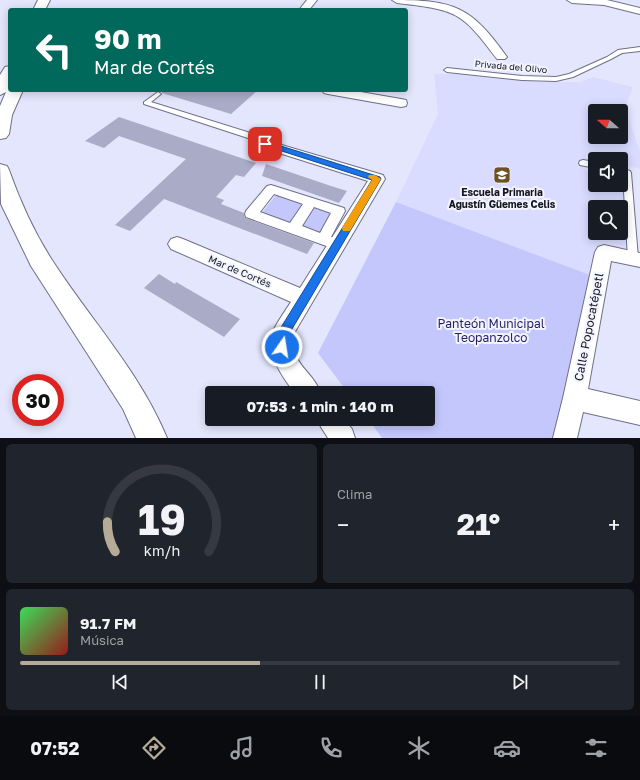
<!DOCTYPE html>
<html lang="es">
<head>
<meta charset="utf-8">
<style>
  :root { --surface:#171b24; --page:#20242c; --text:#f1f3f6; --muted:#9ea1a6; --line:#363941; --accent:#b5ab97 }
  body { margin:0; font-family:"Golos Text",sans-serif; background:var(--page); color:var(--text); height:100vh; display:flex; flex-direction:column; font-size:15px; white-space:nowrap }
  * { box-sizing:border-box; margin:0 }
  p { font-size:13px; color:var(--muted) }
  .icon { flex:none; width:22px; height:22px; fill:none; stroke:currentColor; stroke-width:2; stroke-linecap:round; stroke-linejoin:round }
  .map { position:relative; height:438px; overflow:hidden }
  .panel { display:flex; flex-direction:column; gap:6px; padding:6px; background:#0d0f14; flex:1 }
  .panel>* { flex:none }
  .top-card { position:absolute; left:8px; top:8px; width:400px; height:84px; border-radius:4px; box-shadow:0 2px 10px #0003; background:#00695c; color:#fff; overflow:hidden }
  .needle { width:26px; rotate:290deg }
  .fabs { position:absolute; left:588px; top:104px; display:grid; gap:8px }
  .fabs a { display:grid; place-items:center; width:40px; height:40px; border-radius:4px; background:var(--surface); box-shadow:0 2px 10px #0003; font-size:20px }
  .speed { position:absolute; left:12px; top:374px; display:flex; gap:8px; font-size:20px; font-weight:700; text-align:center }
  .speed>* { display:grid; place-content:center; width:52px; height:52px; border-radius:50%; background:var(--surface); box-shadow:0 2px 10px #0003; line-height:1 }
  .speed .limit { border:6px solid #d22; background:#fff; color:#111 }
  .pin { position:absolute; display:grid; place-items:center; width:34px; height:34px; color:#fff; margin:-17px; border-radius:8px; box-shadow:0 2px 6px #0006 }
  .me { position:absolute; width:44px; margin:-22px; rotate:13deg; stroke-linejoin:round; filter:drop-shadow(0 0 3px #0008) }
  .turn { display:flex; align-items:center; gap:14px; height:84px; padding:0 20px; font-size:18px }
  .turn .icon { width:52px; height:52px; stroke-width:2.5 }
  .turn b { display:block; font-size:28px; line-height:34px }
  .big { font-size:30px; font-weight:700; line-height:1.1 }
  .panel .tile { flex:1; display:flex; flex-direction:column; justify-content:center; gap:6px; min-width:0; padding:0 14px; border-radius:6px; background:var(--page) }
  .panel .dial { align-items:center; gap:0 }
  .dial svg { height:104px; overflow:visible; fill:none; stroke:var(--line); stroke-width:7; stroke-linecap:round; text-anchor:middle }
  .dial text { fill:var(--text); stroke:none }
  .song { display:flex; align-items:center; gap:12px }
  .cover { width:48px; height:48px; border-radius:6px; background:linear-gradient(135deg,hsl(130 70% 55%),hsl(0 70% 35%)) }
  .played { height:4px; border-radius:2px; background:linear-gradient(90deg,var(--accent) 40%,var(--line) 40%) }
  .keys { display:flex; justify-content:space-around; direction:ltr }
  .heat { display:flex; justify-content:space-between; align-items:center; font-size:22px; direction:ltr }
  .panel .tiles { flex:1; display:grid; gap:6px; grid-template-columns:1fr 1fr }
  .tile:last-child { grid-column:span 2 }
  .trip { position:absolute; left:205px; top:386px; width:230px; height:40px; border-radius:4px; background:var(--surface); box-shadow:0 2px 10px #0003; font-weight:700; line-height:40px; text-align:center }
  .tab-bar { display:flex; height:64px; justify-content:space-around; align-items:center; background:#090b0e; color:var(--muted) }
  .tab-bar .icon { width:28px; height:28px }
  .tab-bar .on { color:var(--accent) }
  .tab-bar b { font-size:18px; color:var(--text) }
  .map>svg:first-child { display:block }
  .built { fill:#d9dcff; fill-rule:evenodd }
  .green { fill:#c3c7fc }
  .building { fill:#aaacc7 }
  .lines { fill:none; stroke-linecap:round; stroke-linejoin:round }
  .service-casing { stroke:#6e7088; stroke-width:2 }
  .pedestrian-casing { stroke:#6e7088; stroke-width:2 }
  .minor-casing { stroke:#6e7088; stroke-width:2 }
  .tertiary-casing { stroke:#6e7088; stroke-width:2 }
  .service { fill:#fff; fill-rule:evenodd }
  .pedestrian { fill:#fff; fill-rule:evenodd }
  .minor { fill:#fff; fill-rule:evenodd }
  .tertiary { fill:#fff; fill-rule:evenodd }
  .route { fill:#1a73e8; stroke:#114b97 }
  .slow { fill:#f59e0b }
  .labels { text-anchor:middle; stroke-width:4; stroke-linejoin:round; paint-order:stroke }
  .far-street-label { font-size:9px; fill:#15161f; stroke:#f2f4ff }
  .poi-label { font-size:10px; font-weight:bold; fill:#15161f; stroke:#f2f4ff }
  .street-label { font-size:10px; fill:#15161f; stroke:#f2f4ff }
  .near-park-label { font-size:12px; fill:#261e65; stroke:#f2f4ff }
  .near-street-label { font-size:12px; fill:#15161f; stroke:#f2f4ff }
</style>
</head>
<body>
<div class="map">
<svg width="640" height="438" viewBox="0 0 640 438">
  <rect width="100%" height="100%" fill="#e3e6fc"/>
  <path class="built" d="M434,74H469L538,82H580L593,77L633,87L625,108L640,152V169L621,164V159H602L586,155L585,170L595,172V185H621V178L628,180L633,251L595,246L590,275L396,202L438,114ZM595,111H621V137H595ZM595,207H621V233H595Z"/>
  <g class="green">
    <polygon points="276,195 305,204 291,224 261,214"/>
    <polygon points="396,202 590,275 561,438 382,438 368,419 428,419 428,393 348,393 318,353"/>
    <polygon points="313,207 334,214 321,235 300,227"/>
  </g>
  <g class="building">
    <polygon points="163,90 258,90 231,114 162,93"/>
    <polygon points="119,117 256,163 244,177 236,175 216,197 224,200 221,204 244,213 245,218 314,243 307,254 164,199 130,231 115,225 186,159 119,136 104,148 85,141"/>
    <polygon points="266,164 331,186 347,191 339,203 262,176"/>
    <polygon points="159,274 175,284 176,282 240,319 224,337 144,288"/>
  </g>
  <g class="lines">
    <g class="service-casing">
      <g id="service">
        <polygon points="640,47 640,51 622,53 611,59 573,77 556,81 522,80 447,72 444,70 447,68 522,76 556,77 569,74 607,57 618,50"/>
        <polygon points="158,92 161,94 151,102 257,135 269,144 268,146 262,146 251,139 144,104 144,102"/>
        <polygon points="583,160 595,162 595,168 580,165 579,163 580,161"/>
        <polygon points="621,168 630,171 631,173 638,258 636,261 630,261 628,258 623,175 621,174"/>
      </g>
    </g>
    <g class="pedestrian-casing">
      <path id="pedestrian" d="M271,185L344,208L345,211L331,237L342,240L344,244L342,248L337,249L332,248L246,217L245,214L246,211L267,186ZM274,194L303,204L290,223L260,212ZM314,207L331,213L320,233L302,226Z"/>
    </g>
    <g class="minor-casing">
      <g id="minor">
        <polygon points="307,0 317,0 309,10 299,10"/>
        <path d="M392,0C454,0 471,6 507,57L505,59H497C461,11 457,10 397,3Z"/>
        <polygon points="567,0 607,0 640,8 640,14 604,5 572,3"/>
        <polygon points="322,90 349,90 401,99 406,100 407,103 406,106 401,107 328,94 324,93"/>
        <path d="M265,140L383,175L385,179L293,335C293,369 310,367 321,393H295C282,377 265,352 273,331C278,321 285,311 291,302L171,249L168,244L171,239L177,237L183,239L300,288L368,181L260,147L258,144L260,141Z"/>
        <polygon points="604,245 640,253 640,267 611,261 588,389 640,401 640,425 583,412 577,438 553,438 563,398 595,252 598,247"/>
        <polygon points="317,419 344,419 352,429 355,438 328,438 321,427"/>
      </g>
    </g>
    <g class="tertiary-casing">
      <g id="tertiary">
        <polygon points="38,0 50,0 45,10 33,10"/>
        <polygon points="10,66 9,88 10,87 10,90 23,90 12,115 9,134 6,138 0,139 0,106 6,92 0,95 0,75 5,67"/>
        <path d="M0,164L7,166L9,170C20,201 34,232 52,260C90,319 140,372 167,438H136L123,409L31,266L1,204Z"/>
      </g>
    </g>
    <use href="#service" class="service"/>
    <use href="#pedestrian" class="pedestrian"/>
    <use href="#minor" class="minor"/>
    <use href="#tertiary" class="tertiary"/>
  </g>
  <polygon class="route" points="265,141 380,177 381,179 289,334 286,351 282,353 278,351 276,347 280,329 372,180 263,145 263,142"/>
  <polygon class="slow" points="369,175 375,175 381,179 350,231 343,231 342,228 343,226 372,180 368,177"/>
  <defs>
    <g id="school-square" transform="scale(0.9)"><rect x="-9" y="-9" width="18" height="18" rx="4" fill="#6c5223" stroke="#f2f4ff"/><path d="M0-5L7-2L0 1L-7-2ZM-4 1L0 2.5L4 1V4Q0 6-4 4Z" fill="#fff"/></g>
  </defs>
  <g fill-rule="evenodd">
    <use href="#school-square" x="502" y="175"/>
  </g>
  <g class="labels">
    <g class="far-street-label">
      <text transform="translate(511 67) rotate(5)" y="3">Privada del Olivo</text>
    </g>
    <g class="poi-label">
      <text x="502" y="196">Escuela Primaria<tspan x="502" dy="12">Agustín Güemes Celis</tspan></text>
    </g>
    <g class="street-label">
      <text transform="translate(240 271) rotate(23)" y="4">Mar de Cortés</text>
    </g>
    <g class="near-park-label">
      <text x="491" y="328">Panteón Municipal<tspan x="491" dy="14">Teopanzolco</tspan></text>
    </g>
    <g class="near-street-label">
      <text transform="translate(589 327) rotate(-79)" y="4">Calle Popocatépetl</text>
    </g>
  </g>
</svg>
<div class="fabs">
<a><svg class="needle" viewBox="-14 -14 28 28"><path d="M0-13l5 13h-10z" fill="#e53935"/><path d="M0 13l5-13h-10z" fill="#9ea1a6"/></svg></a>
<a><svg class="icon" aria-label="sound" viewBox="0 0 24 24"><path d="M4 9h4l5-4v14l-5-4H4zM17 9q2 3 0 6"/></svg></a>
<a><svg class="icon" aria-label="search" viewBox="0 0 24 24"><circle cx="10" cy="10" r="6"/><path d="M15 15l6 6"/></svg></a>
</div>
<div class="speed"><div class="limit">30</div></div>
<div class="pin" style="left:265px;top:144px;background:#d93025"><svg class="icon" aria-label="arrive" viewBox="0 0 24 24"><path d="M6 21V4h12l-3 4 3 4H6"/></svg></div>
<svg class="me" style="left:282px;top:347px" viewBox="-20 -20 40 40"><circle r="17" fill="#1a73e8" stroke="#fff" stroke-width="3"/><path d="M0-11L8 9 0 5-8 9z" fill="#fff"/></svg>
<div class="trip">07:53 · 1 min · 140 m</div>
<div class="top-card">
<div class="turn"><svg class="icon" aria-label="left" viewBox="0 0 24 24"><path d="M17 20v-9H6M10 6l-5 5 5 5"/></svg><div><b>90 m</b>Mar de Cortés</div></div>
</div>
</div>
<section class="panel">
<div class="tiles">
<div class="tile dial"><svg viewBox="0 0 100 80">
<path d="M14 69A42 42 0 1 1 86 69"/>
<path d="M14 69A42 42 0 0 1 8 46" stroke="#b5ab97"/>
<text x="50" y="56" font-size="32" font-weight="700">19</text>
<text x="50" y="72" font-size="11">km/h</text>
</svg></div>
<div class="tile"><p>Clima</p>
<div class="heat"><a>−</a><b class="big">21°</b><a>+</a></div>
</div>
<div class="tile">
<div class="song"><i class="cover"></i><div><b>91.7 FM</b><p>Música</p></div></div>
<div class="played"></div>
<div class="keys"><svg class="icon" aria-label="previous" viewBox="0 0 24 24"><path d="M18 5L8 12l10 7zM5 5v14"/></svg><svg class="icon" aria-label="pause" viewBox="0 0 24 24"><path d="M8 5v14M16 5v14"/></svg><svg class="icon" aria-label="next" viewBox="0 0 24 24"><path d="M6 5l10 7-10 7zM19 5v14"/></svg></div>
</div>
</div>
</section>
<nav class="tab-bar">
<b>07:52</b>
<svg class="icon on" aria-label="directions" viewBox="0 0 24 24"><path d="M12 3l9 9-9 9-9-9zM9 14v-3h6M13 9l2 2-2 2"/></svg>
<svg class="icon" aria-label="music" viewBox="0 0 24 24"><path d="M9 18V5l10-2v13"/><circle cx="6" cy="18" r="3"/><circle cx="16" cy="16" r="3"/></svg>
<svg class="icon" aria-label="phone" viewBox="0 0 24 24"><path d="M5 4h4l2 5-3 2q2 4 5 5l2-3 5 2v4C11 20 4 13 5 4z"/></svg>
<svg class="icon" aria-label="climate" viewBox="0 0 24 24"><path d="M12 3v18M4 7l16 10M4 17L20 7"/></svg>
<svg class="icon" aria-label="car" viewBox="0 0 24 24"><path d="M5 17H2v-5l4-1 3-4h7l3 4 3 1v5h-3M9 17h6M6 11h13"/><circle cx="7" cy="17" r="2"/><circle cx="17" cy="17" r="2"/></svg>
<svg class="icon" aria-label="filters" viewBox="0 0 24 24"><path d="M4 7h16M4 17h16"/><circle cx="9" cy="7" r="2"/><circle cx="15" cy="17" r="2"/></svg>
</nav>
</body>
</html>
